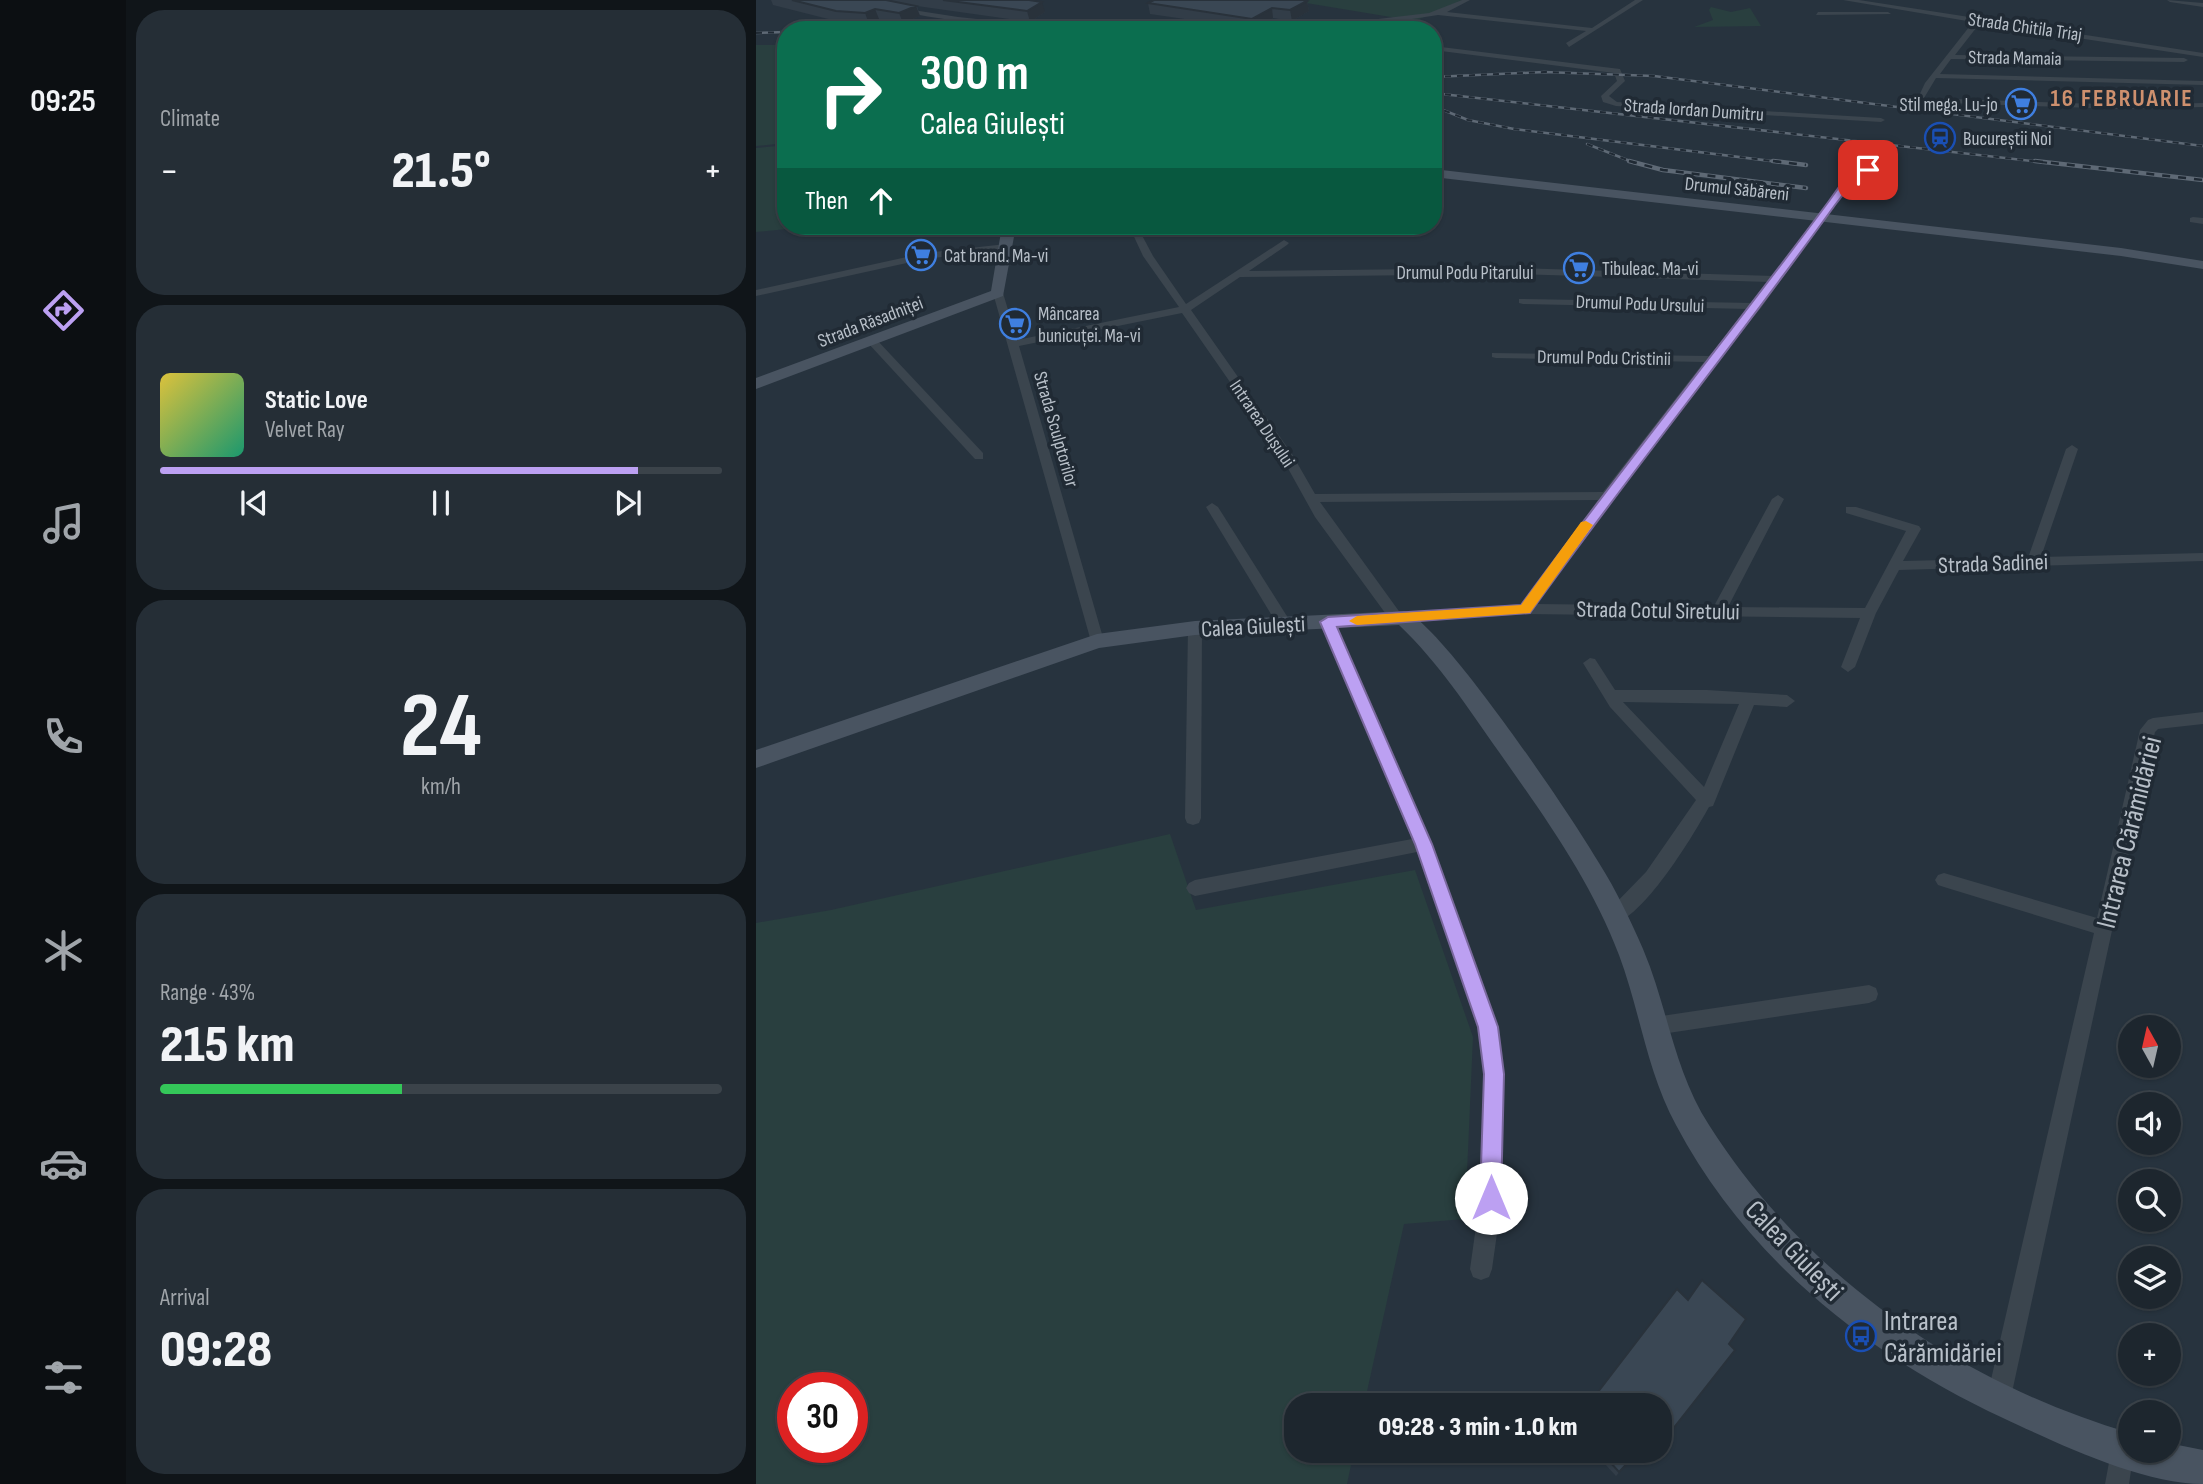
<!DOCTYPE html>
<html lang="en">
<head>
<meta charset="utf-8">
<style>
  :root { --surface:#1d262e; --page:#252e36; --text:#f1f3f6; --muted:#a0a5aa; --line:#3b434a; --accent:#bca0f2 }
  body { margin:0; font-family:"Sofia Sans Condensed",sans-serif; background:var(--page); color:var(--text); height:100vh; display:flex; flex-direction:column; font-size:26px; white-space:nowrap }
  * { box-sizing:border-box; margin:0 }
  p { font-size:23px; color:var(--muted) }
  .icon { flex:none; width:38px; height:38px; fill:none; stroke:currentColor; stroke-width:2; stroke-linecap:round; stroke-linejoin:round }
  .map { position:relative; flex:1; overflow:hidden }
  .drawer { display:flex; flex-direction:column; gap:10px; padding:10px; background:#101519; width:630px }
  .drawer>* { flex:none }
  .hud { position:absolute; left:21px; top:21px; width:665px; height:214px; border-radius:28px; box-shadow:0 2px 5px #0004,0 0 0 2px var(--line); background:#0b6e4f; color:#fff; overflow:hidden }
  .needle { width:46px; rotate:352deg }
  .fabs { position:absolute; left:1362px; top:1015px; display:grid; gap:14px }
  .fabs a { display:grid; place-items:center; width:63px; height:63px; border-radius:50%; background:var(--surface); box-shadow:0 2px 5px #0004,0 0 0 2px var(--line); font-size:35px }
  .speed { position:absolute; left:21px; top:1372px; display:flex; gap:14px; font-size:35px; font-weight:700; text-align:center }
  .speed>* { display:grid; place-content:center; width:91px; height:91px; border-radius:50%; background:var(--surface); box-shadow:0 2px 5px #0004,0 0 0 2px var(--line); line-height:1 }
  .speed .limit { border:10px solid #d22; background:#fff; color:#111 }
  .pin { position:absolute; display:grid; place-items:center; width:60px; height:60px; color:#fff; margin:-30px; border-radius:14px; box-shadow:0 4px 10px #0006 }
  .me { position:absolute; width:77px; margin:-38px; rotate:0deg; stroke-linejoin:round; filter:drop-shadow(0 0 5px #0008) }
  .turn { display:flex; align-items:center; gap:24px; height:147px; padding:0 28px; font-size:32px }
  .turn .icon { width:91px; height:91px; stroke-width:2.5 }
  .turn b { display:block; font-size:49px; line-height:60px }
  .then { display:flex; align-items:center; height:66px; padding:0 28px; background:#0003; gap:14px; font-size:26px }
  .big { font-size:52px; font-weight:800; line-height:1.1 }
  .drawer .tile { flex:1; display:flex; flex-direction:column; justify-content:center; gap:10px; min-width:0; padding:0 24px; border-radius:28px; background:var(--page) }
  .drawer .dial { align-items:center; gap:0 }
  .dial b { font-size:91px; line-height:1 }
  .song { display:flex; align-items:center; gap:21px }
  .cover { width:84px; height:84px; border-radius:10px; background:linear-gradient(135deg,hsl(50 70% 55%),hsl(160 70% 35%)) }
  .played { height:7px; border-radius:4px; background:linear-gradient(90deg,var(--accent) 85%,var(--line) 85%) }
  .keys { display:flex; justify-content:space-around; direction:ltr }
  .heat { display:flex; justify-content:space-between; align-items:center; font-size:38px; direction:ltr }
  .charge { height:10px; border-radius:5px; background:linear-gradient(90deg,#34c759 43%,var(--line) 0) }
  .trip { position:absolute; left:528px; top:1393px; width:388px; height:70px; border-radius:28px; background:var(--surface); box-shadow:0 2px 5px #0004,0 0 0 2px var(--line); font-weight:800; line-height:70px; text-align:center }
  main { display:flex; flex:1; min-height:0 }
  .menu { display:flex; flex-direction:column; width:126px; justify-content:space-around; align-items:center; background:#0c0f12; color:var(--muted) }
  .menu .icon { width:49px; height:49px }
  .menu .current { color:var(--accent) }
  .menu b { font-size:32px; color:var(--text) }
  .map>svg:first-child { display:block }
  .green { fill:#293f3f; fill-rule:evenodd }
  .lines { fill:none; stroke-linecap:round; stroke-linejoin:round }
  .street { fill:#3b454e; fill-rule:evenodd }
  .secondary { fill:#495461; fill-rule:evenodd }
  .rail-far1-casing { stroke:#5e6975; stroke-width:2.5 }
  .rail-casing { stroke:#5e6975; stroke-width:4.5 }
  .rail-far1 { stroke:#202a34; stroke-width:2; stroke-dasharray:6; stroke-linecap:butt }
  .rail { stroke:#202a34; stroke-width:2.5; stroke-dasharray:8; stroke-linecap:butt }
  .wall { fill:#323d48 }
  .shaded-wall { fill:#29323b }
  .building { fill:#3a4754; stroke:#29323b; stroke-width:2 }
  .route { fill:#bca0f2; stroke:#7a689d; stroke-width:2 }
  .slow { fill:#f59e0b }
  .labels { text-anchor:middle; stroke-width:7; stroke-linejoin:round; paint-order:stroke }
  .far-street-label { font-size:19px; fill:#b8c0c9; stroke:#202a34 }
  .far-poi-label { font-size:19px; fill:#b8c0c9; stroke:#202a34; text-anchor:start }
  .street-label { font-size:23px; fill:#b8c0c9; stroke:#202a34 }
  .far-district-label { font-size:24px; font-weight:bold; letter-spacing:2px; fill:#ce906e; stroke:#202a34 }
  .near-street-label { font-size:28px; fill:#b8c0c9; stroke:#202a34 }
  .near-poi-label { font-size:28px; fill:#b8c0c9; stroke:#202a34; text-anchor:start }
</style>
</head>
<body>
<main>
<nav class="menu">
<b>09:25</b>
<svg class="icon current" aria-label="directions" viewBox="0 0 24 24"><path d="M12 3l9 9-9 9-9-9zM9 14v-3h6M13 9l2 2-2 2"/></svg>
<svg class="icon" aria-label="music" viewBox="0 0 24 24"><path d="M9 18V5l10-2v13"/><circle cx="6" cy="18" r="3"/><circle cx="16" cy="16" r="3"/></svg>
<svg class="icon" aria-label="phone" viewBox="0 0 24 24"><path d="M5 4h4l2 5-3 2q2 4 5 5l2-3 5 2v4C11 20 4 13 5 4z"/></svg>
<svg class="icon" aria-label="climate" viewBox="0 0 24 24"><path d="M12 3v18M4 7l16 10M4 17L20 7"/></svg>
<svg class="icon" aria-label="car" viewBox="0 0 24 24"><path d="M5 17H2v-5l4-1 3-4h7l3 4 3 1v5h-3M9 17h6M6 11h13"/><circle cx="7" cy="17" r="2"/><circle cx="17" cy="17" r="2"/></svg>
<svg class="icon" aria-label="filters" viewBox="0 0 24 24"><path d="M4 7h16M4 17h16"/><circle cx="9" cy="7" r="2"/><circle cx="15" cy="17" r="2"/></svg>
</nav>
<section class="drawer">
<div class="tile"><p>Climate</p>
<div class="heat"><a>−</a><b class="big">21.5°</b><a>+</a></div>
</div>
<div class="tile">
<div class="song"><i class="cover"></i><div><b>Static Love</b><p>Velvet Ray</p></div></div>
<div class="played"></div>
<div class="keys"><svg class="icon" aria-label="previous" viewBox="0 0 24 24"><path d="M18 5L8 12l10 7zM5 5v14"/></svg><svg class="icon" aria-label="pause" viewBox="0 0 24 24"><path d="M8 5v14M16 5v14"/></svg><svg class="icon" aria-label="next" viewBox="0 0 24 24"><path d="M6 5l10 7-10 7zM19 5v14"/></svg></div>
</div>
<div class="tile dial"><b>24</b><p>km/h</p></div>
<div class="tile"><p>Range · 43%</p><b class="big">215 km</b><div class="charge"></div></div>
<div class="tile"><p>Arrival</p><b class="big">09:28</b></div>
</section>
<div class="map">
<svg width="1447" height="1484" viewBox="0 0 1447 1484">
  <rect width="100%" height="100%" fill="#27333e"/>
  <g class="green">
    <polygon points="532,0 706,0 659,21"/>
    <polygon points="955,7 975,12 994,8 1005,26 938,27 957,20 953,10"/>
    <polygon points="0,45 30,45 30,143 0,146"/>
    <polygon points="30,145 30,226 51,227 0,232 0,148"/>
    <path d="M414,834L440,910L659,870L717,1037L709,1219L648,1224L608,1405H541V1451H598L591,1484H0V923L75,910ZM37,1388H96V1447H37Z"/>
  </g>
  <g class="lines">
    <g class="street">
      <polygon points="706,0 714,0 691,12 836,28 879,0 887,0 813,47 810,43 830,31 682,15 585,30 605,21 673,13"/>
      <polygon points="1087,0 1103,0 1447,53 1447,57 1224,23 1199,55 1428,58 1432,60 1428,62 1195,59 1184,74 1447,81 1447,85 1180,78 1168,98 1369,105 1447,103 1447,107 1369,109 1160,102 1169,83 1217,22"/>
      <polygon points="1411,0 1447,3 1447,7 1414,2"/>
      <path d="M144,8L202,17L329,30C267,30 203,23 142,11Z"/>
      <polygon points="1062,12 1132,12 1135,14 1060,15"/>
      <polygon points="677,46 864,69 869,81 853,96 861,102 1125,118 1129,120 1125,122 860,106 847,102 845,96 861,81 858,73 677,50"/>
      <path d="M1120,154L1124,157L1115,172L1090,191L1068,219L1005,308L960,361L855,499L780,604L958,606L1016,499L1022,495L1028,499L972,607L1109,608L1150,531L1090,513V507H1100L1163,526L1165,529L1147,561L1272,558L1310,449L1316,445L1322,449L1285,557L1447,553V561L1143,570L1120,613L1099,667L1092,672L1085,667L1104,618L769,614L640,623L635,621L559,517L524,454L426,313L263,346L348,641L346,645H336L237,293L238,291L247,293L261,340L423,307L387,256L373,226H381L397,256L430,304L528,240L533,243L531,245L493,271L756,268L1018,276L1084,187L1109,168ZM756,274L1013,282L998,303L763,299V303L767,304L993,309L953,356L736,353V357L740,358L948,362L847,492L559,494L536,454L435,310L484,277ZM842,500L765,604L645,614L564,502Z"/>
      <polygon points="1437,217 1447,218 1447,224 1434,222 1434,218"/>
      <polygon points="250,244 253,245 253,249 169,259 0,296 0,290 169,253"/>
      <polygon points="112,339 120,339 227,453 227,459 219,459 112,343"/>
      <polygon points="456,503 462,507 534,621 536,625 534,629 524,629 450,507"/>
      <polygon points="572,617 579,622 676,844 742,1027 748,1074 746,1198 736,1269 733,1277 725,1280 717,1277 714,1269 724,1198 728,1074 722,1027 661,852 439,896 433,893 430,888 433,883 439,880 656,839 565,622"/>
      <polygon points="439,623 446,628 445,818 443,823 437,825 431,823 429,818 432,628"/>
      <path d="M834,658L839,659L859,690H951L1031,695L1039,701L1031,707L998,705L957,806L953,807C937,836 891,912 860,923L854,921L851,915L854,909L890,872L940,800L854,707L827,663ZM867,702L983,704L948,787Z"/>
      <polygon points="1447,712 1447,724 1402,729 1399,732 1255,1397 1251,1405 1243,1409 1235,1405 1231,1397 1338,933 1188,887 1182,885 1179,880 1182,875 1188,873 1341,918 1384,730 1392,720 1397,718"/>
      <polygon points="1113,985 1120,988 1122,994 1120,1000 1113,1003 899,1035 892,1032 889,1026 892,1020 899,1017"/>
      <polygon points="1366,1438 1374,1441 1374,1451 1378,1451 1373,1484 1349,1484 1357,1441"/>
    </g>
    <g class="secondary">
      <polygon points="677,169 1365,248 1447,261 1447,269 1365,256 677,177"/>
      <polygon points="246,226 260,226 247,296 0,389 0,378 235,291"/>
      <path d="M648,611C685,622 818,820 843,863C860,890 874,919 887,949C912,1008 918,1071 953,1125C1048,1275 1204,1383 1374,1433V1451H1412V1443L1447,1450V1484C1386,1484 1303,1444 1247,1418C1113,1356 990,1258 920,1125C891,1072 884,1011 863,955C835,881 788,816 743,752C712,708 683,663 643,625L439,635L343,648L0,768V750L341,634L439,621Z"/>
    </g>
    <g class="rail-far1-casing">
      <g id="rail-far1">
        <polyline points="0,33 30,32"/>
        <polyline points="677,77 788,72 898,76 1447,146"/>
        <polyline points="677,93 1294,163"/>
        <polyline points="677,106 712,120 758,129 1031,163"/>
        <polyline points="831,144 879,163"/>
      </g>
    </g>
    <g class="rail-casing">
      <g id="rail">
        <polyline points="873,161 907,170 1050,188"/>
        <polyline points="1017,161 1050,165"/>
        <polyline points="1279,161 1447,180"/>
      </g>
    </g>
    <use href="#rail-far1" class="rail-far1"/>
    <use href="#rail" class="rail"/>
  </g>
  <g class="wall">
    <polygon points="15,0 273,0 289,12 274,22 161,6 164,16 147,23 123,19 113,24 84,22 17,5"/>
    <polygon points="551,1 553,11 536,21 517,18 498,29 394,14 392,3"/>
    <polygon points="837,1451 899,1451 890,1462 882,1452 860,1476"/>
  </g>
  <g class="shaded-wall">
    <polygon points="551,1 553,11 536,21 534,10"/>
    <polygon points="286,2 289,12 274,22 271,11"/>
    <polygon points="160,6 164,16 147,23 143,13"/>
    <polygon points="516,8 517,18 498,29 496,19"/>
    <polygon points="119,9 123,19 113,24 109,13"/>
  </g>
  <g class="building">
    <polygon points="36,0 130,0 160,6 143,13 119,9 109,13 80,11"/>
    <polygon points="187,0 273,0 286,2 271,11"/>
    <polygon points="398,0 547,0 551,1 534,10 516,8 496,19 392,3"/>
    <polygon points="946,1280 990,1319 973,1344 979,1350 905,1444 905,1405 837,1405 842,1392 921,1289 932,1300"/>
    <polygon points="844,1451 883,1451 863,1472"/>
    <polygon points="888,1451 899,1451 894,1458"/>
  </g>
  <path class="route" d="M1109,168L1116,170L1090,191L1079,205C980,343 873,474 774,613L581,627L676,844L742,1027L748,1074L745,1198L742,1206L735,1209L727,1206L724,1198L728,1074L722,1027L659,844L564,622L572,617L765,605C865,468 972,337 1073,201L1083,187Z"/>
  <polygon class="slow" points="830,521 837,525 774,613 601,625 593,621 601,616 765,605 825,522"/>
  <defs>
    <g id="supermarket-ring" transform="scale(1.575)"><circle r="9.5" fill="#202a34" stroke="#3f7fe0" stroke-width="1.5"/><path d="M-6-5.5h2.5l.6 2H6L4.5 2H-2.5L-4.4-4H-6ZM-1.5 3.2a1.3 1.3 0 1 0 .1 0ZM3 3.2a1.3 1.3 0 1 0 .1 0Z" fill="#3f7fe0"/></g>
    <g id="station-ring" transform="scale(1.575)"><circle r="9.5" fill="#202a34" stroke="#1a4fb4" stroke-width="1.5"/><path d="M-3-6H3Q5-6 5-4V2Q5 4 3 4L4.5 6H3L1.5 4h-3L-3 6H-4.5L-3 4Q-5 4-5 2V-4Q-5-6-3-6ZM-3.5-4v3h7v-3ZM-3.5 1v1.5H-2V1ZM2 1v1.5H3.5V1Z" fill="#1a4fb4"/></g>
    <g id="bus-ring" transform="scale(1.575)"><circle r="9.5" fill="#202a34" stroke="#1a4fb4" stroke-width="1.5"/><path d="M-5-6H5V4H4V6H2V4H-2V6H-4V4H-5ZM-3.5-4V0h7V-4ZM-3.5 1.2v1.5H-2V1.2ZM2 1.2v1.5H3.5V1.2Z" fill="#1a4fb4"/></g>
  </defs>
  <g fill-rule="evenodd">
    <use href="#supermarket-ring" x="1265" y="104"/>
    <use href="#station-ring" x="1184" y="138"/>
    <use href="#supermarket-ring" x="165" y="255"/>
    <use href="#supermarket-ring" x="823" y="268"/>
    <use href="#supermarket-ring" x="259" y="324"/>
    <use href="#bus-ring" x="1105" y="1336"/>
  </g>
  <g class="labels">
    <g class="far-street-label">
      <text transform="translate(1269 26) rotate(8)" y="7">Strada Chitila Triaj</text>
      <text transform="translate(1259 57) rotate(1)" y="7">Strada Mamaia</text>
      <text transform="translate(938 109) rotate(4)" y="7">Strada Iordan Dumitru</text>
      <text transform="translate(981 188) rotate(6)" y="7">Drumul Săbăreni</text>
      <text x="709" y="279">Drumul Podu Pitarului</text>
      <text transform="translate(884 303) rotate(2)" y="7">Drumul Podu Ursului</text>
      <text transform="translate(114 321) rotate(-21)" y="7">Strada Răsadniței</text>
      <text transform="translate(848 357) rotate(1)" y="7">Drumul Podu Cristinii</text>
      <text transform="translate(507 423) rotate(56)" y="7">Intrarea Dușului</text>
      <text transform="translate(301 429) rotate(74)" y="7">Strada Sculptorilor</text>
    </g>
    <g class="far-poi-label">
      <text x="1242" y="111" text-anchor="end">Stil mega. Lu-jo</text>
      <text x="1207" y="145">Bucureștii Noi</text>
      <text x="188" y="262">Cat brand. Ma-vi</text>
      <text x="846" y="275">Tibuleac. Ma-vi</text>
      <text x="282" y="320">Mâncarea<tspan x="282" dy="22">bunicuței. Ma-vi</tspan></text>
    </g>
    <g class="street-label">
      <text transform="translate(1237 563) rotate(-2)" y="8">Strada Sadinei</text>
      <text transform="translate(902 610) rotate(1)" y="8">Strada Cotul Siretului</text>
      <text transform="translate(497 626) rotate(-3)" y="8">Calea Giulești</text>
    </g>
    <g class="far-district-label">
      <text x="1366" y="106">16 FEBRUARIE</text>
    </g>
    <g class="near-street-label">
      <text transform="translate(1372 832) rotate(-76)" y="10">Intrarea Cărămidăriei</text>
      <text transform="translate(1039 1250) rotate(46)" y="10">Calea Giulești</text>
    </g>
    <g class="near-poi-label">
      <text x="1128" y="1330">Intrarea<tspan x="1128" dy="32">Cărămidăriei</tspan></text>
    </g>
  </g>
</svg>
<div class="fabs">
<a><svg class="needle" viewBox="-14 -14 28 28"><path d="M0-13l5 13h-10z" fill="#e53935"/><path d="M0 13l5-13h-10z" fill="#a0a5aa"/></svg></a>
<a><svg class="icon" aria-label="sound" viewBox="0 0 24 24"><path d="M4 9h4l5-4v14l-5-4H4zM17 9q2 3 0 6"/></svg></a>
<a><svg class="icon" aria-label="search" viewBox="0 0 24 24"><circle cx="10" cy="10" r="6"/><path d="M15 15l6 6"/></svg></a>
<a><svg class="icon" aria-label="layers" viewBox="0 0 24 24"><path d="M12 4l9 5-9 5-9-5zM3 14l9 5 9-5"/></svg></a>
<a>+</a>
<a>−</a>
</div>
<div class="speed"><div class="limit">30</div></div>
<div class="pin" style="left:1112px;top:170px;background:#d93025"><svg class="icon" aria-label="arrive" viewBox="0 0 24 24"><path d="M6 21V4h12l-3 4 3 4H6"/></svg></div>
<svg class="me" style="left:735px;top:1198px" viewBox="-20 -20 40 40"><circle r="19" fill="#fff"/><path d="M0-13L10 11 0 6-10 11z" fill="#bca0f2"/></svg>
<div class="trip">09:28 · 3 min · 1.0 km</div>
<div class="hud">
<div class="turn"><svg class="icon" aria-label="right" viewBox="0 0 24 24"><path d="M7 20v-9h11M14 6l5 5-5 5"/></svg><div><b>300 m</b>Calea Giulești</div></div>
<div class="then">Then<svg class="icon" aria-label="ahead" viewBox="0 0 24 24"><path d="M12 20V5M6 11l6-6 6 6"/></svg></div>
</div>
</div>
</main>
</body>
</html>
